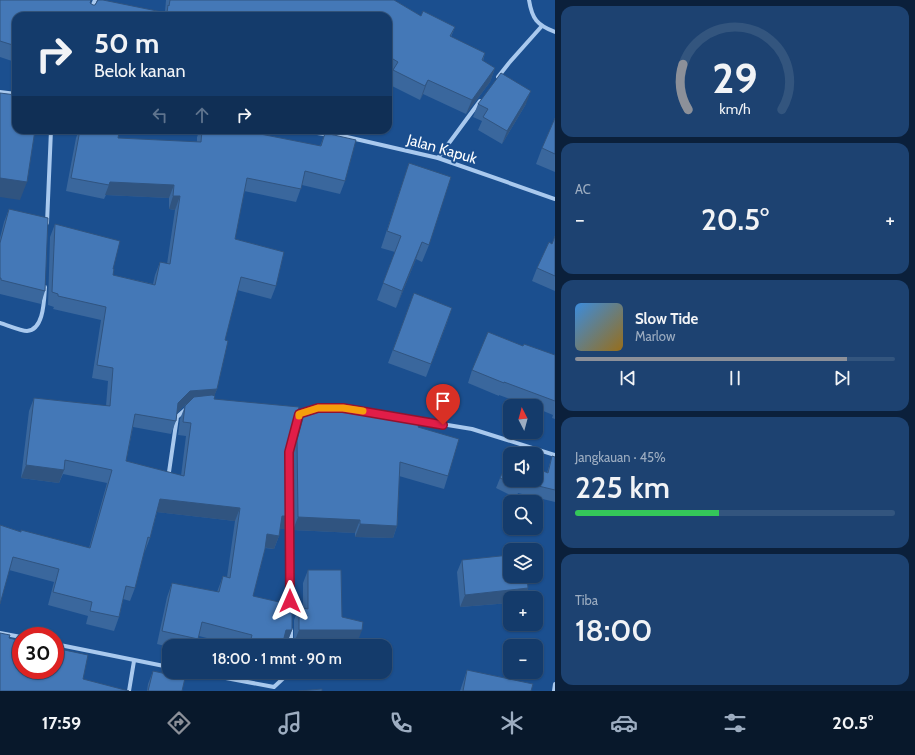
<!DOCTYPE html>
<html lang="id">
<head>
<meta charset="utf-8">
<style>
  :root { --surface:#143b6b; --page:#1d4271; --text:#f1f3f6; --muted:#9dadc1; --line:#33557e; --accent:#8c9099 }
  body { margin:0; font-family:Cabin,sans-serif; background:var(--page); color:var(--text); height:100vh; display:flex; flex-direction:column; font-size:15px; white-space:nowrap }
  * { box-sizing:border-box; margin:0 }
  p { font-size:13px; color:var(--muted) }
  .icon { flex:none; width:22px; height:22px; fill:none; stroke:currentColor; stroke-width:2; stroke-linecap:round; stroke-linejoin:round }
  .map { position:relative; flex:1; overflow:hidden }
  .sheet { display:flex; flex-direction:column; gap:6px; padding:6px; background:#0b203b; width:360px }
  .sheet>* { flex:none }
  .hud { position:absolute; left:12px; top:12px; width:380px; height:122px; border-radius:12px; box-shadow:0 1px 3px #0004,0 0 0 1px var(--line); background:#143b6b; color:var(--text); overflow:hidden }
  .needle { width:26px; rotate:354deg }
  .tools { position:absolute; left:503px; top:399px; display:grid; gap:8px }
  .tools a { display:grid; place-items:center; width:40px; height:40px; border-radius:8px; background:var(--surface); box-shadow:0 1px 3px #0004,0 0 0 1px var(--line); font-size:20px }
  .speed { position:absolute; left:12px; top:627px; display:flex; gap:8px; font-size:20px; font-weight:700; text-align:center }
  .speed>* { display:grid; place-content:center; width:52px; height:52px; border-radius:50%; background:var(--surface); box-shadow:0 1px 3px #0004,0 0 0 1px var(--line); line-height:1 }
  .speed .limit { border:6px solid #d22; background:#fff; color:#111 }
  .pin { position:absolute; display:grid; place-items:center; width:34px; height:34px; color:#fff; margin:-41px -17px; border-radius:50% 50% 50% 0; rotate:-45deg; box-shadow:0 0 4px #0007 }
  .pin .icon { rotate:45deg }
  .me { position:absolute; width:44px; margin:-22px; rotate:0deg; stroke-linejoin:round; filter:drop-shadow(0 0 3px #0008) }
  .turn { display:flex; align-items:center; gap:14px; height:84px; padding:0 16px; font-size:18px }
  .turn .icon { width:52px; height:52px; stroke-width:2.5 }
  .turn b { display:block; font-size:28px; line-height:34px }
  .lanes { display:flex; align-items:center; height:38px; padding:0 16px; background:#0003; justify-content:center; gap:20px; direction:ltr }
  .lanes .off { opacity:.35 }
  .big { font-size:30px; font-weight:600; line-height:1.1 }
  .sheet .card { flex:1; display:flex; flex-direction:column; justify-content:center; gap:6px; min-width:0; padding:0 14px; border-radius:12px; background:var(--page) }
  .sheet .dial { align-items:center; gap:0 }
  .dial svg { height:104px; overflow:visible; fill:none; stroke:var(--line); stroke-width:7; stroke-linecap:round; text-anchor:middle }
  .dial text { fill:var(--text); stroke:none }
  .song { display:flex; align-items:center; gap:12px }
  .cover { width:48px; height:48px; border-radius:6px; background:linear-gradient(135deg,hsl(210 70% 55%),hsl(40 70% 35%)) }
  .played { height:4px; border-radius:2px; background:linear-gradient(90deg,var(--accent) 85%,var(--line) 85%) }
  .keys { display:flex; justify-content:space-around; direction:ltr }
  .heat { display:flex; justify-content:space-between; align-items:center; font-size:22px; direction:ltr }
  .charge { height:6px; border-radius:3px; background:linear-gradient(90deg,#34c759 45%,var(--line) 0) }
  .trip { position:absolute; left:162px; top:639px; width:230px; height:40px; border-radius:12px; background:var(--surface); box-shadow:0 1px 3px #0004,0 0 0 1px var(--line); font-weight:600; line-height:40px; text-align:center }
  .tabs { display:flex; height:64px; justify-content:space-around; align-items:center; background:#08182b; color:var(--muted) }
  .tabs .icon { width:28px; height:28px }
  .tabs .on { color:var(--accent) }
  .tabs b { font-size:18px; color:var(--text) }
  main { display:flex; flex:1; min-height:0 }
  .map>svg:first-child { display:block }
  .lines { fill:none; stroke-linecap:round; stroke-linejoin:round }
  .street { stroke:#a9c9ee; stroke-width:4 }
  .wall { fill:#3a679d; fill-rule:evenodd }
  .shaded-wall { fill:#305480 }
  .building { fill:#4478b7; stroke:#305480 }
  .route-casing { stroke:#92132f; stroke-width:10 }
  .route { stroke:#e11d48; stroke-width:7 }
  .slow { stroke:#f59e0b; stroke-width:7 }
  .labels { text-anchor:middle; stroke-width:4; stroke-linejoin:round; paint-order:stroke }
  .street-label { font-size:15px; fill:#fff; stroke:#1b4f8f }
</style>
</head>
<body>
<main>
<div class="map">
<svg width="555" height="691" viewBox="0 0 555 691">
  <rect width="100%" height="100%" fill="#1b4f8f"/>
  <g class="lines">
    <g class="street">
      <path d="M529,0C532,19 537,25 555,32"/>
      <polyline points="88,16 95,0"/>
      <polyline points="498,77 509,63 541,27"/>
      <polyline points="0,92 16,94"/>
      <polyline points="295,130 347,137 438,158 555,199"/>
      <polyline points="438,158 480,101"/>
      <polyline points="47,223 51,130"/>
      <path d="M0,323C7,325 21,331 27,331C44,330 44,300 45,287"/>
      <path d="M314,409C325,405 342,408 354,410"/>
      <polyline points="405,418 472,429 555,455"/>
      <polyline points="289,452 299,414 307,411"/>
      <polyline points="169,472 177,417 186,409"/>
      <polyline points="290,514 290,610"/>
      <polyline points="291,630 291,646"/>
      <polyline points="0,633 21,637"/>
      <polyline points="55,644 169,667"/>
      <polyline points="194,672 274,687 290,672"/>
      <polyline points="129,691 134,661"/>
      <polyline points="554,691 555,684"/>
    </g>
  </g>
  <g class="wall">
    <polygon points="0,0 90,3 93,5 165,12 166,0 394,0 421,16 455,27 451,37 485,53 483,61 495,68 490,82 466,114 423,94 420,100 388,84 392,75 388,73 388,16 16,16 16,60 15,62 0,57"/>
    <polygon points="478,104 526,104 502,144 478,130 482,121 473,117"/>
    <polygon points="555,118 555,172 536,164 542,148"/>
    <path d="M79,130H109L118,138L197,142V137L200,130H240L320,146L325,133L345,181L340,194L302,185L296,202L244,191L235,239L276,286L271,299L237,290L225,340L217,389L214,396V399L290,439L286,529H280L279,536L274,549L265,548L253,596L292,630L287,643H282V646H238L199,636L196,646H169V647L157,644L167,597L172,583L217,592L223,576L227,577L235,521L157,512L150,538L145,551L144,550L135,588L130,601L123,599L119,617L114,631L86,624L88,616L48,605L54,582L9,570L0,525L21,532L89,548L107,483L63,474L59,483L21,478L29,411L34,398L106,406L108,381L92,378L101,320L53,309L54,307L48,305L50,237L55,224L113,269V275L153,284L155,275L160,262L167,264L175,210L169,209V198L106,195L104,199L66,191L76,138ZM186,404L185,406L180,419L178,435L186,436L181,476L126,461L133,427L171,434L176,421L177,413Z"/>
    <polygon points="409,163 429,245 422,262 416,259 396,308 377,300 395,252 381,248"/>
    <polygon points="9,209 45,291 41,304 0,294 0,238 4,222"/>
    <polygon points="555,236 555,291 532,281 537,268 552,244"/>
    <polygon points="414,293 448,320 426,377 388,363"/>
    <polygon points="523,346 555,355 555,419 552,418 553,415 536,408 536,406 530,406 499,395 499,396 468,383 472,370"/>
    <polygon points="306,407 418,427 448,476 444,489 399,476 397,526 393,538 355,537 355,533 293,530 292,452 301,420"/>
    <polygon points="552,456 555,457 555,502 518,493 516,498 496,488 500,478 547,473"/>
    <polygon points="462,560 528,588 525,598 510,598 510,603 460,607 457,572"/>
    <polygon points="308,570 342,617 357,643 294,643 294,620 299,607 303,608 303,583"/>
    <polygon points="467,670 531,691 460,691"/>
    <polygon points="153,671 182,691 147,691 148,684"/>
  </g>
  <g class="shaded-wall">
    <polygon points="495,68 490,82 466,114 472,100"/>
    <polygon points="428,80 423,94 420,100 425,86"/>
    <polygon points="531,91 526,104 502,144 507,131"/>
    <polygon points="0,178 27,182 20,200 0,197"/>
    <polygon points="110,182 174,185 169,198 105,195"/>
    <polygon points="173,196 180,196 175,210 169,209"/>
    <polygon points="422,242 416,259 396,308 402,291"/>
    <polygon points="217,389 212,402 186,404 174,416 178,403 190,391"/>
    <polygon points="26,465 64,470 59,483 21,478"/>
    <polygon points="160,499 240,508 235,521 156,512"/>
    <polygon points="282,516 291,516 286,529 277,529"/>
    <polygon points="298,517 360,520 355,533 293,530"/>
    <polygon points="360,524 397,526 393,538 355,537"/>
    <polygon points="267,534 279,536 274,549 262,547"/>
    <polygon points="528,588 525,598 510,598 510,603 460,607 465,595"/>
    <polygon points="286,630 292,630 287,643 281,643"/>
    <polygon points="299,630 362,630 357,643 294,643"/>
  </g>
  <g class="building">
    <polygon points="0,0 91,0 90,3 93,5 95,5 98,0 103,0 167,13 168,5 169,6 170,0 394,0 421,16 423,11 455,27 450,36 485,53 482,60 495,68 472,100 428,80 425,86 393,70 398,62 388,56 388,16 16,16 16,46 0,41"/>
    <polygon points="501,73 531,91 507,131 483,117 488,109 478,104"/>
    <polygon points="0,93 16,95 16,130 35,130 27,182 0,178"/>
    <polygon points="555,118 555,154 542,148"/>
    <polygon points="80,130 109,130 119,132 118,138 201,142 202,130 240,130 321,146 325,133 356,140 345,181 305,171 301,189 247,178 235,239 284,252 276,286 241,277 225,340 228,341 217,389 190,391 178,403 176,421 135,414 126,461 184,476 191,423 183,422 185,406 194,397 212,395 215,396 214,399 299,407 290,439 291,516 282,516 279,536 267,534 265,549 253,596 292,605 292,630 286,630 282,646 251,639 252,635 202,622 198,639 162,631 172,583 219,592 223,576 230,578 240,508 160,499 150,538 148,537 135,588 126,586 119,617 90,611 92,602 53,592 59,569 13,557 0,604 0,525 21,532 21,530 90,548 112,470 65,460 64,470 26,465 34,398 110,406 113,368 97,365 106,307 58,296 58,294 52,292 55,224 120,241 113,269 114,269 113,275 155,285 160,262 170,264 180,196 173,196 174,185 110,182 109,185 71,178"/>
    <polygon points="409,163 451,177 429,245 422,242 402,291 383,283 401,236 387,231"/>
    <polygon points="9,209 48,218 45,291 1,280 1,278 0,278 0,243"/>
    <polygon points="555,236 555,276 537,268 549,242 552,244"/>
    <polygon points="414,293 452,308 431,364 393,350"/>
    <polygon points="488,332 523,346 524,344 555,355 555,401 504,382 504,383 472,370"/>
    <polygon points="306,407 375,411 420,422 418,427 459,439 448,476 400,462 397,526 360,524 360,520 298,517 297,440"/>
    <polygon points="552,456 555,457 555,490 522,482 520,487 500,478 510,457 510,480 536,480 536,468 548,473"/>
    <polygon points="510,555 510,576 527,576 528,588 465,595 462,560"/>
    <polygon points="308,570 341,570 342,617 363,622 362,630 299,630 299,607 308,609"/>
    <polygon points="0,633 10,635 9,638 21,641 21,670 55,670 55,648 88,655 83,679 129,691 0,691"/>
    <polygon points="467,670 533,684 531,691 463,691"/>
    <polygon points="153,671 185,678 182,691 148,691"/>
    <polygon points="322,689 322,691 299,691"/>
  </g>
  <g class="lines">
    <g class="route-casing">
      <polyline id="route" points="290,601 289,452 299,414 318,408 343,408 443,425"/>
    </g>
    <use href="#route" class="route"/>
    <polyline class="slow" points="299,416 299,414 318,408 343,408 363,411"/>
  </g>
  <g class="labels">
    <g class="street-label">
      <text transform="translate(442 149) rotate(16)" y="5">Jalan Kapuk</text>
    </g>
  </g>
</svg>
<div class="tools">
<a><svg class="needle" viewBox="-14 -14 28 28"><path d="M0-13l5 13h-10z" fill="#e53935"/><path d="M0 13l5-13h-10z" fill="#9dadc1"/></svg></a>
<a><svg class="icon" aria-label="sound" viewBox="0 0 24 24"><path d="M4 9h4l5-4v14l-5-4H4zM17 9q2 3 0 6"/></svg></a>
<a><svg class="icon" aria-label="search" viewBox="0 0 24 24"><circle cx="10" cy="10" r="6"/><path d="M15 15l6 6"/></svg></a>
<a><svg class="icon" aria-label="layers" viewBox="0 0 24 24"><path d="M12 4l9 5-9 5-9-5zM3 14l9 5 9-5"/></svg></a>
<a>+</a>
<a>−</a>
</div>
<div class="speed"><div class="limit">30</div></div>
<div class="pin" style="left:443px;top:425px;background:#d93025"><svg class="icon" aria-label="arrive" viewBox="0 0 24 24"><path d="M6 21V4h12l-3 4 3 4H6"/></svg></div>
<svg class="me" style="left:290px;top:601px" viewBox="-20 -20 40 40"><path d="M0-17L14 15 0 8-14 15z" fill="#e11d48" stroke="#fff" stroke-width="4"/></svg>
<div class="trip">18:00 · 1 mnt · 90 m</div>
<div class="hud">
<div class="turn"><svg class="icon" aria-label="right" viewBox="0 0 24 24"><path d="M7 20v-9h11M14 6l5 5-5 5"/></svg><div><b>50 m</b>Belok kanan</div></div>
<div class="lanes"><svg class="icon off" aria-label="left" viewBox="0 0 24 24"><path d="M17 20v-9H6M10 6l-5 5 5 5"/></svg><svg class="icon off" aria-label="ahead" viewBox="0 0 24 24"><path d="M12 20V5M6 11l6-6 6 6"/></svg><svg class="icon" aria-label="right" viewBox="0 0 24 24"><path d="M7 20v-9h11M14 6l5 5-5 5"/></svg></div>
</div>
</div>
<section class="sheet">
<div class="card dial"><svg viewBox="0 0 100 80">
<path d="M14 69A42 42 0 1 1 86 69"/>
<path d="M14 69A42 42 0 0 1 10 34" stroke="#8c9099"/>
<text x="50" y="56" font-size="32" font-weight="700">29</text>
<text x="50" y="72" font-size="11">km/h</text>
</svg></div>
<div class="card"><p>AC</p>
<div class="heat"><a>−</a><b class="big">20.5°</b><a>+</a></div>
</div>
<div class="card">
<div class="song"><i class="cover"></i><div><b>Slow Tide</b><p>Marlow</p></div></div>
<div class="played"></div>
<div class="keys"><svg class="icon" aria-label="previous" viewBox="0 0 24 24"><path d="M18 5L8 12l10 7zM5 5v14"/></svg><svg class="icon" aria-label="pause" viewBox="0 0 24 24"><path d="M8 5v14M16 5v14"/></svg><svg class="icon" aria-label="next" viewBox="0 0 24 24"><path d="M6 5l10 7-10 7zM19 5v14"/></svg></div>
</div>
<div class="card"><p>Jangkauan · 45%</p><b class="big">225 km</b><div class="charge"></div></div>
<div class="card"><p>Tiba</p><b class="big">18:00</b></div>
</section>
</main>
<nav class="tabs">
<b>17:59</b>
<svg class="icon on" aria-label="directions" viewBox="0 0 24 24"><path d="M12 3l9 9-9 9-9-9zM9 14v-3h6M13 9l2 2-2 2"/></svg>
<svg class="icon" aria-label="music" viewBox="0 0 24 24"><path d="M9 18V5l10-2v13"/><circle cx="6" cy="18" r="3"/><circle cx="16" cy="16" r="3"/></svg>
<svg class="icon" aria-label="phone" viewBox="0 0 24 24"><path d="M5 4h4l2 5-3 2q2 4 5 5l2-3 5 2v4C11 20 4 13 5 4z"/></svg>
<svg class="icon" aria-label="climate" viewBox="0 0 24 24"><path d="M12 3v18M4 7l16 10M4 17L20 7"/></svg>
<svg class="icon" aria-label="car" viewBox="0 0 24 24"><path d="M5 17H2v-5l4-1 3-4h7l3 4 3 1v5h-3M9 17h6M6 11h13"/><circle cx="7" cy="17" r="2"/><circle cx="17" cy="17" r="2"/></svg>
<svg class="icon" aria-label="filters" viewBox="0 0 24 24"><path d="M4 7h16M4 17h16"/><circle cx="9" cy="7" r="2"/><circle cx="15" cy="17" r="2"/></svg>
<b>20.5°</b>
</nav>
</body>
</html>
